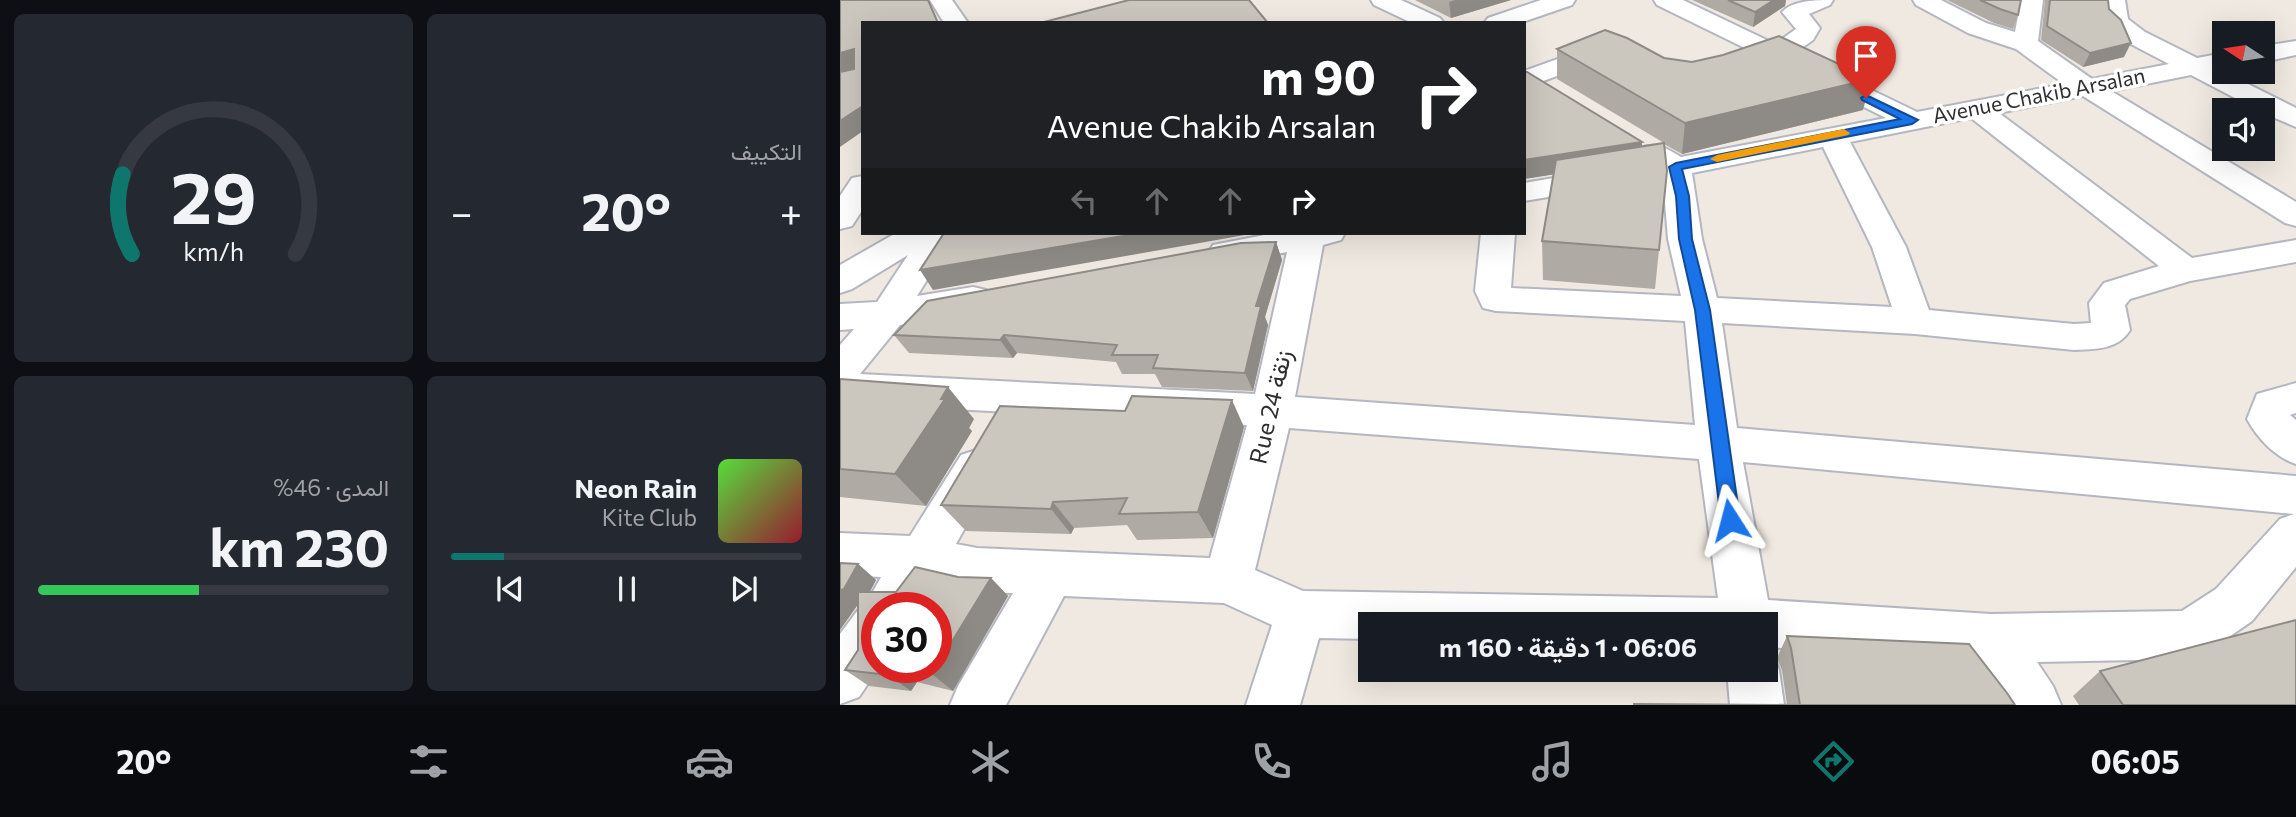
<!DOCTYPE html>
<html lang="ar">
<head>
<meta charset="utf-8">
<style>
  :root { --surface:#171b24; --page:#242831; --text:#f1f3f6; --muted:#9ea1a6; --line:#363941; --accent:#0f766e }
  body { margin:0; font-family:Commissioner,Vazirmatn,sans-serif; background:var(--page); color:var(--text); direction:rtl; height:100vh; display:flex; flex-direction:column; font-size:26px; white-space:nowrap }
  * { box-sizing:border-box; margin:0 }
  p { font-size:23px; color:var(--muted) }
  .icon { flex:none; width:38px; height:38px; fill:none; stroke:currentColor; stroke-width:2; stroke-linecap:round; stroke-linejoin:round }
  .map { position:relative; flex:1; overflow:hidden; direction:ltr }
  .panel { display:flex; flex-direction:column; gap:14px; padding:14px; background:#0d0f14; width:840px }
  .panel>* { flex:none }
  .top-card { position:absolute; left:21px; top:21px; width:665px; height:214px; border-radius:0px; box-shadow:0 7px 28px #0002; direction:rtl; background:#202124; color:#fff; overflow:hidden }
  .needle { width:46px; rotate:282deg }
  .tools { position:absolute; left:1372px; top:21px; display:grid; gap:14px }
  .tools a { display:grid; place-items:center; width:63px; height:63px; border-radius:0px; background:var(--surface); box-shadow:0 7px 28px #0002; font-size:35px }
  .speed { position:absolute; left:21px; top:592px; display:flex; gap:14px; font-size:35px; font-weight:700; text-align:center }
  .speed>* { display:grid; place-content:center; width:91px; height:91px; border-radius:50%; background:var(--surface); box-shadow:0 7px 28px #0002; line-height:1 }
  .speed .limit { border:10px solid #d22; background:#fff; color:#111 }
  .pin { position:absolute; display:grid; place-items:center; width:60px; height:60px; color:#fff; margin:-72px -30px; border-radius:50% 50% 50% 0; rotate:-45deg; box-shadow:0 0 7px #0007 }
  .pin .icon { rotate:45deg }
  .me { position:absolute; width:77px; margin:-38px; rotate:351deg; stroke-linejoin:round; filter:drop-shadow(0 0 5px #0008) }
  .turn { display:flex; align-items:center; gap:24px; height:147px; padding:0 35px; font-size:32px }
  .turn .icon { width:91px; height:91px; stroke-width:2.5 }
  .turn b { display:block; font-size:49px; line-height:60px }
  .lanes { display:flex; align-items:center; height:66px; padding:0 35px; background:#0003; justify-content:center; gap:35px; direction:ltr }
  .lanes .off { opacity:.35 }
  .big { font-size:52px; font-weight:700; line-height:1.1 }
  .panel .card { flex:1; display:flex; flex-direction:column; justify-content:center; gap:10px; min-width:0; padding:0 24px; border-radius:10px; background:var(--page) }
  .panel .dial { align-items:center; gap:0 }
  .dial svg { height:182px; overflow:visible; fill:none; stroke:var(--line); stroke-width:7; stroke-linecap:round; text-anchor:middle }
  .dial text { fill:var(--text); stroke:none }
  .song { display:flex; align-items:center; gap:21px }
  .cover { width:84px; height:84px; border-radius:10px; background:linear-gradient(135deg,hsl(110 70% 55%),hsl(350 70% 35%)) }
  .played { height:7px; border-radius:4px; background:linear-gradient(90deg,var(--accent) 15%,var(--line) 15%) }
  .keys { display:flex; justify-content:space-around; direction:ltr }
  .heat { display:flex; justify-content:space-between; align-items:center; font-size:38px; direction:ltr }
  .charge { height:10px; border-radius:5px; background:linear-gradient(90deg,#34c759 46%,var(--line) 0) }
  .panel .tiles { flex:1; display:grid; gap:14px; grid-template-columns:repeat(2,1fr) }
  .trip { position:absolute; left:518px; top:612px; width:420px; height:70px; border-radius:0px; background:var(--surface); box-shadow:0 7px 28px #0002; font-weight:700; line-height:70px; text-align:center; direction:rtl }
  .dock { display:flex; height:112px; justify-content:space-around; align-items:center; background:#090b0e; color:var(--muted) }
  .dock .icon { width:49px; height:49px }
  .dock .current { color:var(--accent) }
  .dock b { font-size:32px; color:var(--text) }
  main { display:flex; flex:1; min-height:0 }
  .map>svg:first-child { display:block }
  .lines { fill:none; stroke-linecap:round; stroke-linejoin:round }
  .minor-casing { stroke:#b4b7c1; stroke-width:4 }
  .minor { fill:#fff; fill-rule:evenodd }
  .wall { fill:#afaba4; fill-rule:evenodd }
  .shaded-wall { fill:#8e8b86 }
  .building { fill:#cbc7bf; stroke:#8e8b86; stroke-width:2 }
  .route { fill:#1a73e8; stroke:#114b97; stroke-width:2 }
  .slow { fill:#f59e0b }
  .labels { text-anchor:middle; stroke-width:7; stroke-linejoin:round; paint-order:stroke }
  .far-street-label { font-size:21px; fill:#2e2e2e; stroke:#fff }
  .street-label { font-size:24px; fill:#2e2e2e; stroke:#fff }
</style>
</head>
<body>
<main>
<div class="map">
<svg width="1456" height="705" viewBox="0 0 1456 705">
  <rect width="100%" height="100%" fill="#efe9e1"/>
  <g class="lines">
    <g class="minor-casing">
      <g id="minor">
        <polygon points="90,0 112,0 128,23 104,23"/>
        <polygon points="531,0 561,0 600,18 604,23 572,23 534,5"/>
        <polygon points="701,0 735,0 732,5 680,23 644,23 648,18"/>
        <path d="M814,0H843L935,44L956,29L942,12C953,0 977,0 993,0L990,5L969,14L980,28L973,40L955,53L1077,112L1224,84L1176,49L1128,33L1076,5L1073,0H1101L1146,23L1175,32L1181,0H1203L1198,41L1252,79L1329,64L1287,42L1265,22L1263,0H1285L1288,19L1305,32L1357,58L1384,53V69L1380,70L1456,108V127L1423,113V110H1418L1351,75L1271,91L1456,202V226L1445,223L1243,96L1159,113L1352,258L1456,240V262L1350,281L1290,299L1285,305L1290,330C1278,350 1255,349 1234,350L1075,334L882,323L897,428L1456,476V567L1412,621L1367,652L1349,659L1197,662L1213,686L1221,705H1163L1137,661L926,647V625H530V639L479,638L460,705H406L432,625L384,603L224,596L166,705H110L118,686L173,593L137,592L94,582L77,607H37L39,667L19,697L0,704V634L18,610L24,608L41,577L0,575V533L70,536L121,455L136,450L151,455L158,468L116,544L137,548L370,558L407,425L0,403V345L14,329L0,330V304L37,302L68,255L12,289L0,293V265L56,233H116L77,296L133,287L146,290L151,299L146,308L60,325L20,374L415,394L447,252L385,264L373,261L368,253L373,245L435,233H505L501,240L483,245L455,397L855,425L845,321L656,311L643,308L635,291L641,233H675L671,288L841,296L828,239L823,178L684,201V183L808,162L799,153L804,147C819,143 828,149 841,157L1046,118L934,62L906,71L897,68L893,63L897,58L913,52L817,5ZM1131,118L1319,266L1264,283L1249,303L1251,323L1234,324L1089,310L1066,247L1010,142ZM983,147L1032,247L1052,307L877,298L862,239L852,173ZM449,428L859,459L878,598L463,591L415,570ZM903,462L1454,514L1440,519L1376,589L1342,611L1151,614L928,600Z"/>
        <polygon points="1456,41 1456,55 1423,62 1423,46"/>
        <polygon points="765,42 774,45 778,50 774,55 684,88 684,71"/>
        <polygon points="23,176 23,209 12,226 0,229 0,196 12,178"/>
        <path d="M1456,383V413L1450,415L1456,420V464C1435,457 1418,439 1407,419L1417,394Z"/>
        <polygon points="926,649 932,652 939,670 944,705 890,705 887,670 926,670"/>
      </g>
    </g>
    <use href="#minor" class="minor"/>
  </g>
  <g class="wall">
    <polygon points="575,0 671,0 611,18"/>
    <polygon points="852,0 946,0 945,6 913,27"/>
    <polygon points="1107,0 1181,0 1178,15 1173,29 1154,23"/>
    <polygon points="1205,0 1268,0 1269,9 1284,57 1243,67 1201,40"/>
    <polygon points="717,49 824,58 1023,110 842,154 824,144 827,171 815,289 703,280 702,241 714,174 684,179 802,142 802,147 824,143 717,79"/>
    <polygon points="436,242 442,260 425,317 428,325 413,391 322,387 315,374 282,374 276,362 177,353 173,358 69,353 54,335"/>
    <polygon points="0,379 134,419 129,428 132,431 86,506 0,497"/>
    <polygon points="404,427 373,538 297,540 287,525 234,528 231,534 126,531 101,505"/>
    <path d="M18,564L36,580L30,592H56L118,577L151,578L168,596L113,691L77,682L71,691L29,686L5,670L18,650ZM96,607V667H37Z"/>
    <polygon points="947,636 1175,705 947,705 942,670 937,658"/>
    <polygon points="1260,671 1456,705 1239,705 1233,696"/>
  </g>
  <g class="shaded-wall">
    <polygon points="615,0 671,0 611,18 609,2"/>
    <polygon points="934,0 946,0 945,6 913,27 915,12"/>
    <polygon points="1291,43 1284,57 1243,67 1250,53"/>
    <polygon points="14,49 23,66 0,72 0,53"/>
    <polygon points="1031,79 1023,110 842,154 845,123"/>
    <polygon points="23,106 23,131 0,147 0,121"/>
    <polygon points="802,142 801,161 684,179 684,160"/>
    <polygon points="301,233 408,233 405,235 93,290 80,270"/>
    <polygon points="436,242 442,260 425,317 428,325 413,391 405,373 416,306"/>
    <polygon points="164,335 177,353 173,358 160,340"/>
    <polygon points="108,387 134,419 129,428 132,431 86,506 55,474"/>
    <polygon points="392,400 404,427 373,538 358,512"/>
    <polygon points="213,502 234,528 231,534 211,509"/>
    <polygon points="18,564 36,580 23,604 17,606 0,630 0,590"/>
    <polygon points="151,578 168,596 113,691 92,674"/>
    <polygon points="54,667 56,667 77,682 71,691 48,675"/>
  </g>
  <g class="building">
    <polygon points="0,0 88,0 98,23 23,23 23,106 0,121 0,72 14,69 14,49 0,53"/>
    <polygon points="289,0 409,0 428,23 204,22"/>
    <polygon points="888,0 934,0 915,12"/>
    <polygon points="1140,0 1181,0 1178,15 1160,9"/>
    <polygon points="1210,0 1268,0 1269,9 1281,20 1291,43 1250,53 1207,26"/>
    <polygon points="765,30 787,38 824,58 852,62 883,55 939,36 1031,79 845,123 717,49"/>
    <polygon points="684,72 687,72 802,142 684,160"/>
    <polygon points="824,143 827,171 819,250 702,241 716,160"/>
    <polygon points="104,233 301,233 80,270"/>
    <polygon points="436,242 416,306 421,306 405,373 313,368 318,355 272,355 277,345 164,335 160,340 54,335 87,301 401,243"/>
    <polygon points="0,379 108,387 101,399 105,399 55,474 0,469"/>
    <polygon points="292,396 392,400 358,512 279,514 287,498 213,502 211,509 101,505 160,406 285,411"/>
    <polygon points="0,563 18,564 4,589 0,590"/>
    <polygon points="75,567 118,577 151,578 92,674 60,667 96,667 96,607 37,607 37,667 54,667 48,675 5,670 18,650 18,592 56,592"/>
    <polygon points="1456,620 1456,705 1283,705 1260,671"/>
    <polygon points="947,636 1129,644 1167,693 1175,705 794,705 794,704 960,705 951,648"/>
  </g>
  <polygon class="route" points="1026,95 1078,120 1072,124 842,169 849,196 852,239 870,310 900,520 897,525 890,528 884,525 881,520 855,310 839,239 836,196 829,167 836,163 1060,119 1022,100 1021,98"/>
  <polygon class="slow" points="1004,129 1010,133 1008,135 877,162 870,159 877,155"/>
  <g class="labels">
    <g class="far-street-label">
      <text transform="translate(1199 96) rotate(-11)" y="7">Avenue Chakib Arsalan</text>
    </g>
    <g class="street-label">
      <text transform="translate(431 407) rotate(-77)" y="8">Rue 24 زنقة</text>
    </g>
  </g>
</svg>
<div class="tools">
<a><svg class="needle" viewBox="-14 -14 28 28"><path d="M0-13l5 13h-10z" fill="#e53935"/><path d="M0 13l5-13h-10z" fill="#9ea1a6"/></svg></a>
<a><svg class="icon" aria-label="sound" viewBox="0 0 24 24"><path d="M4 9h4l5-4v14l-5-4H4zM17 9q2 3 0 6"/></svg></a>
</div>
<div class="speed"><div class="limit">30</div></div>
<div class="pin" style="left:1026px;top:98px;background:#d93025"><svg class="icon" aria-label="arrive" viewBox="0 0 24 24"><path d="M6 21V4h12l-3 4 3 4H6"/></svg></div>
<svg class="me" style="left:890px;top:520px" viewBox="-20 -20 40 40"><path d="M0-17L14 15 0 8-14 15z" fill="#1a73e8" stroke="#fff" stroke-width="4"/></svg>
<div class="trip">06:06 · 1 دقيقة · 160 m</div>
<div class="top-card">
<div class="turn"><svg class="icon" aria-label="right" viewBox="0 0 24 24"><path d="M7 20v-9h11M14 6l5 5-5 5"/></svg><div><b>90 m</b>Avenue Chakib Arsalan</div></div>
<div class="lanes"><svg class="icon off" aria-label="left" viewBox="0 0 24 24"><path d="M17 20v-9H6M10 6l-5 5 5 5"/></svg><svg class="icon off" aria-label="ahead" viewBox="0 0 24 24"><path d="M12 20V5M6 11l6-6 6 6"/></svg><svg class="icon off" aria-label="ahead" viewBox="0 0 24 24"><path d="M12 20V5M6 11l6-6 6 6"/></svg><svg class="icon" aria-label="right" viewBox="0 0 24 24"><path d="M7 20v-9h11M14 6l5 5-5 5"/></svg></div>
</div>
</div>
<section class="panel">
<div class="tiles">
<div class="card"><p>التكييف</p>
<div class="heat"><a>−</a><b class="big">20°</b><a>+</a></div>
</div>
<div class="card dial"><svg viewBox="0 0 100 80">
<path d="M14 69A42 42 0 1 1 86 69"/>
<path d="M14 69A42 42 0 0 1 10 34" stroke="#0f766e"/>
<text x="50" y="56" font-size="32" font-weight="700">29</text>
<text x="50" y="72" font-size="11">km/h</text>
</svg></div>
<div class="card">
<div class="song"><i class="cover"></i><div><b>Neon Rain</b><p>Kite Club</p></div></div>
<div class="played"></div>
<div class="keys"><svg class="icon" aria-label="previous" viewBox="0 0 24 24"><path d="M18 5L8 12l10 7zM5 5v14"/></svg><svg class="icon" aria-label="pause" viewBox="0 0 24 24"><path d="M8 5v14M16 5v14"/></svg><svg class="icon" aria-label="next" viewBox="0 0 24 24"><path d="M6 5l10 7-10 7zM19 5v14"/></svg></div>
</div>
<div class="card"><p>المدى · 46%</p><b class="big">230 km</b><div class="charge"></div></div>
</div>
</section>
</main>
<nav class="dock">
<b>06:05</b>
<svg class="icon current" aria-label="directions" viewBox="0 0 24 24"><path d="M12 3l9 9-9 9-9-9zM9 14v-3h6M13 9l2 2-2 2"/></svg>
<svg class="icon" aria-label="music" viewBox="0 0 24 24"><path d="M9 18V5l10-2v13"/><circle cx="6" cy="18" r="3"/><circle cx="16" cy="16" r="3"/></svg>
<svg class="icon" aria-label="phone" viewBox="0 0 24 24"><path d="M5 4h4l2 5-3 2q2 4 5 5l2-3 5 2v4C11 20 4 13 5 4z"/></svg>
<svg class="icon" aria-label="climate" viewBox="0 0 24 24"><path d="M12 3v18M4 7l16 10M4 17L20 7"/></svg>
<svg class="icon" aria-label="car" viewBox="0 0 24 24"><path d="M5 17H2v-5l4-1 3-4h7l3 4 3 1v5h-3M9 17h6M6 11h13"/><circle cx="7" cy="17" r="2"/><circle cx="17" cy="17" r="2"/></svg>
<svg class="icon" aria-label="filters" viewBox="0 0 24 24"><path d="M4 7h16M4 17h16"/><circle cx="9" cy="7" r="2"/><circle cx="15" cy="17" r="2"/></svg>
<b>20°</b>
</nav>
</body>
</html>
